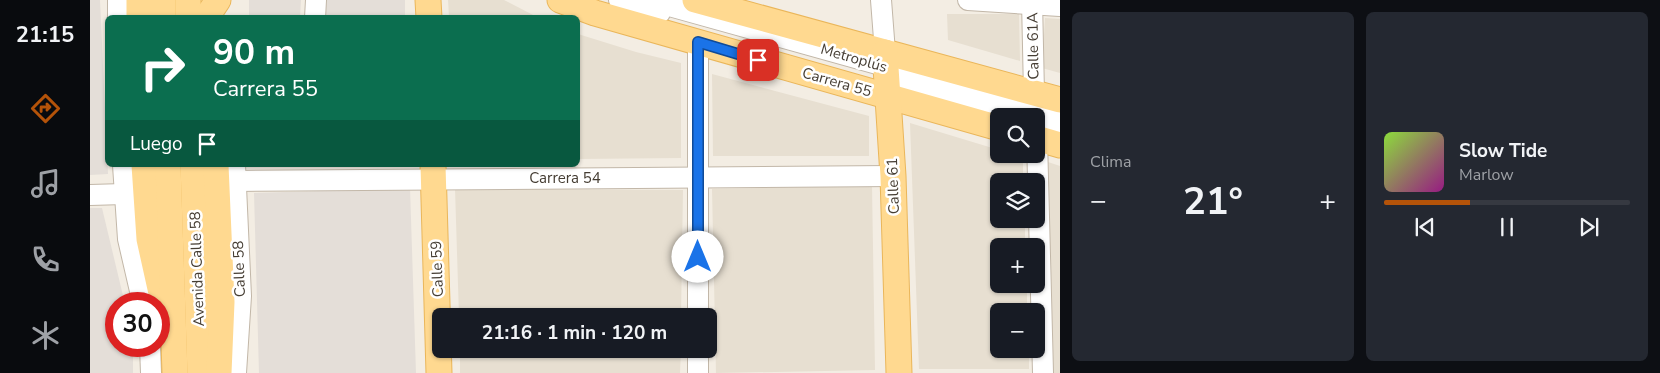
<!DOCTYPE html>
<html lang="es">
<head>
<meta charset="utf-8">
<style>
  :root { --surface:#171b24; --page:#242831; --text:#f1f3f6; --muted:#9ea1a6; --line:#363941; --accent:#b45309 }
  body { margin:0; font-family:"Nunito Sans",sans-serif; background:var(--page); color:var(--text); height:100vh; display:flex; flex-direction:column; font-size:19px; white-space:nowrap }
  * { box-sizing:border-box; margin:0 }
  p { font-size:16px; color:var(--muted) }
  .icon { flex:none; width:28px; height:28px; fill:none; stroke:currentColor; stroke-width:2; stroke-linecap:round; stroke-linejoin:round }
  .map { position:relative; flex:1; overflow:hidden }
  .side { display:flex; flex-direction:column; gap:12px; padding:12px; background:#0d0f14; width:600px }
  .side>* { flex:none }
  .top-card { position:absolute; left:15px; top:15px; width:475px; height:152px; border-radius:8px; box-shadow:0 1px 4px #0004; background:#0b6e4f; color:#fff; overflow:hidden }
  .tools { position:absolute; left:900px; top:108px; display:grid; gap:10px }
  .tools a { display:grid; place-items:center; width:55px; height:55px; border-radius:8px; background:var(--surface); box-shadow:0 1px 4px #0004; font-size:25px }
  .speed { position:absolute; left:15px; top:292px; display:flex; gap:10px; font-size:25px; font-weight:700; text-align:center }
  .speed>* { display:grid; place-content:center; width:65px; height:65px; border-radius:50%; background:var(--surface); box-shadow:0 1px 4px #0004; line-height:1 }
  .speed .limit { border:8px solid #d22; background:#fff; color:#111 }
  .pin { position:absolute; display:grid; place-items:center; width:42px; height:42px; color:#fff; margin:-21px; border-radius:10px; box-shadow:0 2px 8px #0006 }
  .me { position:absolute; width:55px; margin:-28px; rotate:0deg; stroke-linejoin:round; filter:drop-shadow(0 0 4px #0008) }
  .turn { display:flex; align-items:center; gap:18px; height:105px; padding:0 25px; font-size:22px }
  .turn .icon { width:65px; height:65px; stroke-width:2.5 }
  .turn b { display:block; font-size:35px; line-height:42px }
  .then { display:flex; align-items:center; height:48px; padding:0 25px; background:#0003; gap:10px; font-size:19px }
  .big { font-size:38px; font-weight:700; line-height:1.1 }
  .side .tile { flex:1; display:flex; flex-direction:column; justify-content:center; gap:8px; min-width:0; padding:0 18px; border-radius:8px; background:var(--page) }
  .song { display:flex; align-items:center; gap:15px }
  .cover { width:60px; height:60px; border-radius:8px; background:linear-gradient(135deg,hsl(90 70% 55%),hsl(310 70% 35%)) }
  .played { height:5px; border-radius:2px; background:linear-gradient(90deg,var(--accent) 35%,var(--line) 35%) }
  .keys { display:flex; justify-content:space-around; direction:ltr }
  .heat { display:flex; justify-content:space-between; align-items:center; font-size:28px; direction:ltr }
  .side .tiles { flex:1; display:grid; gap:12px; grid-template-columns:repeat(2,1fr) }
  .trip { position:absolute; left:342px; top:308px; width:285px; height:50px; border-radius:8px; background:var(--surface); box-shadow:0 1px 4px #0004; font-weight:700; line-height:50px; text-align:center }
  main { display:flex; flex:1; min-height:0 }
  .menu { display:flex; flex-direction:column; width:90px; justify-content:space-around; align-items:center; background:#090b0e; color:var(--muted) }
  .menu .icon { width:35px; height:35px }
  .menu .selected { color:var(--accent) }
  .menu b { font-size:22px; color:var(--text) }
  .map>svg:first-child { display:block }
  .residential { fill:#e7dfd1 }
  .industrial { fill:#e4ded8 }
  .lines { fill:none; stroke-linecap:round; stroke-linejoin:round }
  .minor-casing { stroke:#c2b7a8; stroke-width:22 }
  .major-casing { stroke:#eab65a; stroke-width:27 }
  .minor { stroke:#fff; stroke-width:20 }
  .major { stroke:#ffd990; stroke-width:25 }
  .route-casing { stroke:#114b97; stroke-width:12 }
  .route { stroke:#1a73e8; stroke-width:9 }
  .labels { text-anchor:middle; stroke-width:5; stroke-linejoin:round; paint-order:stroke }
  .street-label { font-size:15px; fill:#453d33; stroke:#fff }
</style>
</head>
<body>
<main>
<nav class="menu">
<b>21:15</b>
<svg class="icon selected" aria-label="directions" viewBox="0 0 24 24"><path d="M12 3l9 9-9 9-9-9zM9 14v-3h6M13 9l2 2-2 2"/></svg>
<svg class="icon" aria-label="music" viewBox="0 0 24 24"><path d="M9 18V5l10-2v13"/><circle cx="6" cy="18" r="3"/><circle cx="16" cy="16" r="3"/></svg>
<svg class="icon" aria-label="phone" viewBox="0 0 24 24"><path d="M5 4h4l2 5-3 2q2 4 5 5l2-3 5 2v4C11 20 4 13 5 4z"/></svg>
<svg class="icon" aria-label="climate" viewBox="0 0 24 24"><path d="M12 3v18M4 7l16 10M4 17L20 7"/></svg>
</nav>
<div class="map">
<svg width="970" height="373" viewBox="0 0 970 373">
  <rect width="100%" height="100%" fill="#f3ede3"/>
  <g class="residential">
    <polygon points="358,0 414,0 447,17 359,17"/>
    <polygon points="857,14 929,14 930,61 858,40"/>
    <polygon points="955,18 970,19 970,73 952,68"/>
    <polygon points="488,34 546,52 591,63 591,158 488,159"/>
    <polygon points="622,74 779,116 779,156 623,156"/>
    <polygon points="820,123 909,150 909,154 920,154 933,158 933,181 909,181 909,219 935,219 935,246 909,246 909,284 937,284 937,311 909,311 909,349 939,349 939,369 829,369"/>
    <polygon points="958,162 970,166 970,373 963,373"/>
    <polygon points="782,186 785,370 626,373 622,189"/>
    <polygon points="365,189 593,190 591,316 369,316"/>
    <polygon points="370,349 591,349 590,373 370,373"/>
  </g>
  <g class="industrial">
    <polygon points="0,0 10,0 18,174 0,175"/>
    <polygon points="159,0 211,0 210,17 159,17"/>
    <polygon points="236,0 315,0 315,17 234,18"/>
    <polygon points="320,188 326,373 169,373 164,193"/>
    <polygon points="0,208 12,208 35,304 26,304 26,346 43,346 43,373 0,373"/>
  </g>
  <g class="lines">
    <g class="minor-casing">
      <g id="minor">
        <polyline points="28,0 28,18"/>
        <polyline points="529,0 570,13"/>
        <polyline points="558,0 970,115"/>
        <polyline points="791,0 795,52"/>
        <polyline points="878,0 970,6"/>
        <polyline points="942,0 944,93"/>
        <polyline points="225,18 226,0"/>
        <polyline points="807,83 920,116"/>
        <polyline points="946,124 970,130"/>
        <polyline points="947,139 953,373"/>
        <polyline points="33,165 38,239 53,304"/>
        <polyline points="145,165 151,296 146,373"/>
        <polyline points="146,181 803,176"/>
        <polyline points="0,195 34,194"/>
        <polyline points="608,316 608,42"/>
        <polyline points="60,346 61,373"/>
        <polyline points="608,373 608,349"/>
      </g>
    </g>
    <g class="major-casing">
      <g id="major">
        <polyline points="49,0 49,18"/>
        <polyline points="73,0 73,18"/>
        <polyline points="98,0 98,18"/>
        <polyline points="338,0 339,18"/>
        <polyline points="470,0 505,13 909,128"/>
        <polyline points="605,0 970,100"/>
        <polyline points="120,18 120,12 128,0"/>
        <polyline points="795,52 803,176 809,373"/>
        <polyline points="946,138 970,145"/>
        <polyline points="54,165 59,239 71,293"/>
        <polyline points="78,165 85,373"/>
        <polyline points="103,165 110,373"/>
        <polyline points="126,165 132,302 129,373"/>
        <polyline points="343,165 349,373"/>
      </g>
    </g>
    <use href="#minor" class="minor"/>
    <use href="#major" class="major"/>
  </g>
  <g class="lines">
    <g class="route-casing">
      <polyline id="route" points="608,257 608,42 668,60"/>
    </g>
    <use href="#route" class="route"/>
  </g>
  <g class="labels">
    <g class="street-label">
      <text transform="translate(943 46) rotate(-91)" y="5">Calle 61A</text>
      <text transform="translate(764 58) rotate(16)" y="5">Metroplús</text>
      <text transform="translate(747 82) rotate(16)" y="5">Carrera 55</text>
      <text x="475" y="183">Carrera 54</text>
      <text transform="translate(803 186) rotate(-92)" y="5">Calle 61</text>
      <text transform="translate(107 269) rotate(-92)" y="5">Avenida Calle 58</text>
      <text transform="translate(149 269) rotate(-92)" y="5">Calle 58</text>
      <text transform="translate(347 269) rotate(-92)" y="5">Calle 59</text>
    </g>
  </g>
</svg>
<div class="tools">
<a><svg class="icon" aria-label="search" viewBox="0 0 24 24"><circle cx="10" cy="10" r="6"/><path d="M15 15l6 6"/></svg></a>
<a><svg class="icon" aria-label="layers" viewBox="0 0 24 24"><path d="M12 4l9 5-9 5-9-5zM3 14l9 5 9-5"/></svg></a>
<a>+</a>
<a>−</a>
</div>
<div class="speed"><div class="limit">30</div></div>
<div class="pin" style="left:668px;top:60px;background:#d93025"><svg class="icon" aria-label="arrive" viewBox="0 0 24 24"><path d="M6 21V4h12l-3 4 3 4H6"/></svg></div>
<svg class="me" style="left:608px;top:257px" viewBox="-20 -20 40 40"><circle r="19" fill="#fff"/><path d="M0-13L10 11 0 6-10 11z" fill="#1a73e8"/></svg>
<div class="trip">21:16 · 1 min · 120 m</div>
<div class="top-card">
<div class="turn"><svg class="icon" aria-label="right" viewBox="0 0 24 24"><path d="M7 20v-9h11M14 6l5 5-5 5"/></svg><div><b>90 m</b>Carrera 55</div></div>
<div class="then">Luego<svg class="icon" aria-label="arrive" viewBox="0 0 24 24"><path d="M6 21V4h12l-3 4 3 4H6"/></svg></div>
</div>
</div>
<section class="side">
<div class="tiles">
<div class="tile"><p>Clima</p>
<div class="heat"><a>−</a><b class="big">21°</b><a>+</a></div>
</div>
<div class="tile">
<div class="song"><i class="cover"></i><div><b>Slow Tide</b><p>Marlow</p></div></div>
<div class="played"></div>
<div class="keys"><svg class="icon" aria-label="previous" viewBox="0 0 24 24"><path d="M18 5L8 12l10 7zM5 5v14"/></svg><svg class="icon" aria-label="pause" viewBox="0 0 24 24"><path d="M8 5v14M16 5v14"/></svg><svg class="icon" aria-label="next" viewBox="0 0 24 24"><path d="M6 5l10 7-10 7zM19 5v14"/></svg></div>
</div>
</div>
</section>
</main>
</body>
</html>
